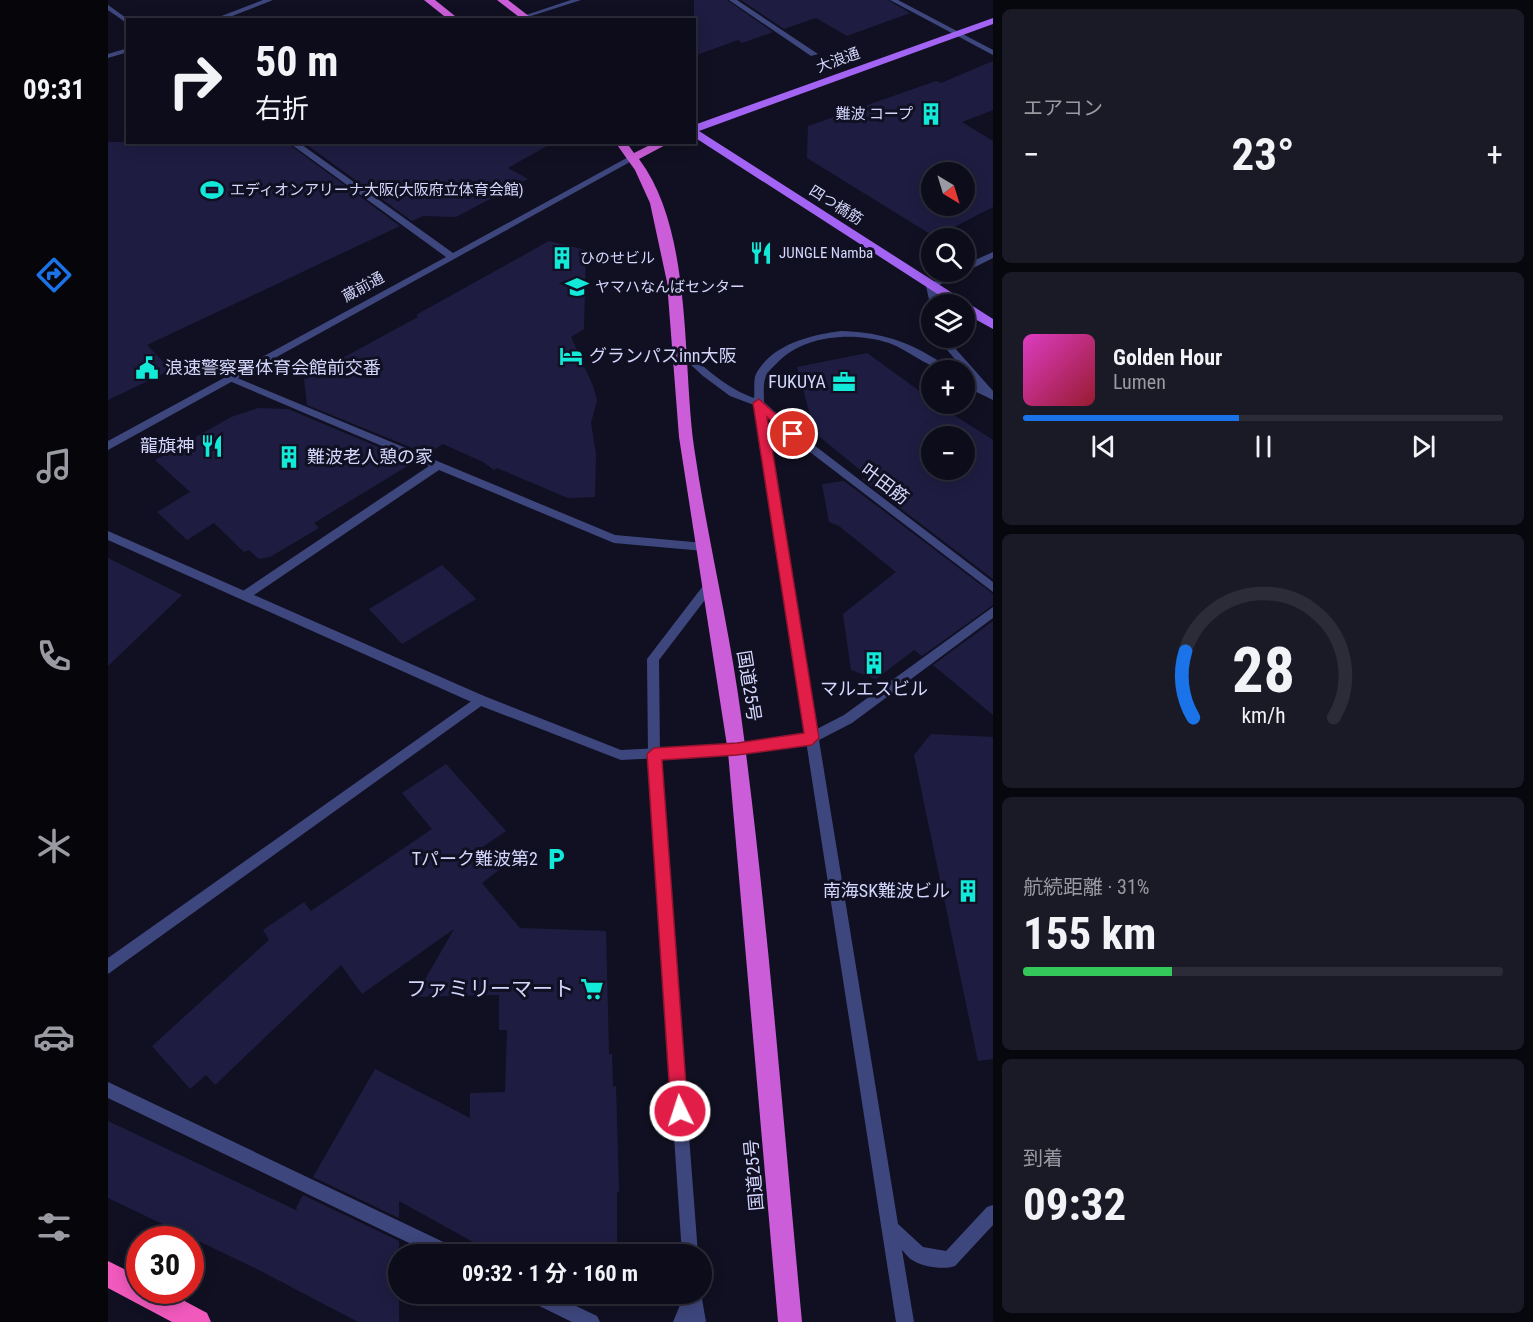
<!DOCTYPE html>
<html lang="ja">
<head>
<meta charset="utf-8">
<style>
  :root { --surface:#0c0c1a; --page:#1a1a27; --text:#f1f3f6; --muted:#9a9ba2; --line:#2c2c39; --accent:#1a73e8 }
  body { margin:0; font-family:"Roboto Condensed","Noto Sans JP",sans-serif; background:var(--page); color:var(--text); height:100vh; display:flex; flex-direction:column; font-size:22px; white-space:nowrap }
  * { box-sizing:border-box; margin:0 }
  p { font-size:20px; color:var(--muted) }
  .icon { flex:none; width:33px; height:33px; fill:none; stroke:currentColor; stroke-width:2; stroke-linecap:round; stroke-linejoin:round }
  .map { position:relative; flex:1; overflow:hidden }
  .sheet { display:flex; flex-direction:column; gap:9px; padding:9px; background:#07070e; width:540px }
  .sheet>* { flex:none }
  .banner { position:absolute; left:18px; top:18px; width:570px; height:126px; border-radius:0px; box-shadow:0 3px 15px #0003,0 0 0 2px var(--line); background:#0c0c1a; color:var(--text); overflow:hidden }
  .needle { width:39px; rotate:142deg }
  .controls { position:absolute; left:813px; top:162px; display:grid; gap:12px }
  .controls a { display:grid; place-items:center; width:54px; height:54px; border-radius:50%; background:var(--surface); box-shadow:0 3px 15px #0003,0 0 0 2px var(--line); font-size:30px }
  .speed { position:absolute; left:18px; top:1226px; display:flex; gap:12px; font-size:30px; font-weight:700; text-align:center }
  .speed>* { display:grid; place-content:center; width:78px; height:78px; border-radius:50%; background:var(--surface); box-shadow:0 3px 15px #0003,0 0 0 2px var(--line); line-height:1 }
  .speed .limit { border:9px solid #d22; background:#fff; color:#111 }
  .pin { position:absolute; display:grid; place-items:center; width:51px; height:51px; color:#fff; margin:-26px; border:3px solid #fff; border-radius:50%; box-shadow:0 2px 6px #0007 }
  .me { position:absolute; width:66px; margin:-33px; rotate:356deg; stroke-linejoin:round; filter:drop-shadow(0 0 4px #0008) }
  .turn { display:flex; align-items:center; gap:21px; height:126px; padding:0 30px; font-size:27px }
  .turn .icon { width:78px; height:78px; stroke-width:2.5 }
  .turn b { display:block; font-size:42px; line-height:51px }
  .big { font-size:45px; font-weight:700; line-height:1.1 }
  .sheet .card { flex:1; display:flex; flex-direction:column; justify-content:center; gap:9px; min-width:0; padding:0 21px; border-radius:9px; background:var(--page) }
  .sheet .dial { align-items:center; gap:0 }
  .dial svg { height:156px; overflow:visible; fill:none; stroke:var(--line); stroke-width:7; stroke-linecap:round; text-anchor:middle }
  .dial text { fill:var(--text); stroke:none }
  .song { display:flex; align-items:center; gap:18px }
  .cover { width:72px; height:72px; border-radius:9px; background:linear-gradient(135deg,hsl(310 70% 55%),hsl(350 70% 35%)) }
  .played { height:6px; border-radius:3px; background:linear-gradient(90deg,var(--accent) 45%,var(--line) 45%) }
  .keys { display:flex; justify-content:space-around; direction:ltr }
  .heat { display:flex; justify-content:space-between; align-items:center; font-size:33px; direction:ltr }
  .charge { height:9px; border-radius:4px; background:linear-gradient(90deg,#34c759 31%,var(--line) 0) }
  .trip { position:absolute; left:280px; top:1244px; width:324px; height:60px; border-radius:30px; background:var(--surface); box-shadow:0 3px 15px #0003,0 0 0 2px var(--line); font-weight:700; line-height:60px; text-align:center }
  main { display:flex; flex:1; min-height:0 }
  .tabs { display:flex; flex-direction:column; width:108px; justify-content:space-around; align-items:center; background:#05050a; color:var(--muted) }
  .tabs .icon { width:42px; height:42px }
  .tabs .current { color:var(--accent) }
  .tabs b { font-size:27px; color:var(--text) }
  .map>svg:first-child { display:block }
  .building { fill:#1e1d41; fill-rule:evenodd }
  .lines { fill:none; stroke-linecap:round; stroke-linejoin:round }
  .minor { fill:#3e477d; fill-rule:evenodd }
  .tertiary { fill:#3e477d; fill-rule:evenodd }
  .primary { fill:#a464f3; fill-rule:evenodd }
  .trunk { fill:#cb5ed8; fill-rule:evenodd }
  .motorway { fill:#f259bd; fill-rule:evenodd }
  .route { fill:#e11d48; stroke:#92132f; stroke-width:1.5 }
  .labels { text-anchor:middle; stroke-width:6; stroke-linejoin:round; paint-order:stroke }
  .far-street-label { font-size:15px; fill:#d4d6fc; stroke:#101022 }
  .far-poi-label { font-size:15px; fill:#d4d6fc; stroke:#101022; text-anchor:start }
  .poi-label { font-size:18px; fill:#d4d6fc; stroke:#101022; text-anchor:end }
  .street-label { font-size:18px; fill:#d4d6fc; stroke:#101022 }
  .near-poi-label { font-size:21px; fill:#d4d6fc; stroke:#101022; text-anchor:end }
</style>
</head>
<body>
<main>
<nav class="tabs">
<b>09:31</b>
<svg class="icon current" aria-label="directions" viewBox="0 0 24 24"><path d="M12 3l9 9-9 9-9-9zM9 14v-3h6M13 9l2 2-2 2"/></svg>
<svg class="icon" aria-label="music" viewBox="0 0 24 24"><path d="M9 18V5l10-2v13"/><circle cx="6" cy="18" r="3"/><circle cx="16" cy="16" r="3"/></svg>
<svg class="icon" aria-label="phone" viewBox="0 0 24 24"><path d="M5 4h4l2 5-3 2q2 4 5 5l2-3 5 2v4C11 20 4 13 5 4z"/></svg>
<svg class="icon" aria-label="climate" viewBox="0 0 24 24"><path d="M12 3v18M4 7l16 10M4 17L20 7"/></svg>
<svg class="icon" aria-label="car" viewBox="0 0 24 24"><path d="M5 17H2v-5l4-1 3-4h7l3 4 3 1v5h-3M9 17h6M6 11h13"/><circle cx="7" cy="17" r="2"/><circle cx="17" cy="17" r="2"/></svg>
<svg class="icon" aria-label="filters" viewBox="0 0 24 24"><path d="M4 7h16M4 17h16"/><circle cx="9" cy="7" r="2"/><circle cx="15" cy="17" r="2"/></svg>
</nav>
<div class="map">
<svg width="885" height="1322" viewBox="0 0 885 1322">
  <rect width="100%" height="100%" fill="#101022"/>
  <g class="building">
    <polygon points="586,0 619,0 665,32 634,43 630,40 586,56"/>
    <polygon points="633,0 780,0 802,13 739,36 708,18 676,29"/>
    <path d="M885,61V110L854,122L885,141V207L827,237L699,158L700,126L828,81L833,83ZM824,172H856V206H824Z"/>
    <polygon points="0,142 178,142 292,226 39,345 63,370 0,400"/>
    <polygon points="195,142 446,142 400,168 420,179 348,217 315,216 304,221"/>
    <polygon points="441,241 478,250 476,329 463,337 485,386 489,400 483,423 488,454 487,497 460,498 389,468 386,470 375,462 335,444 319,454 199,405 196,379 310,317 308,315"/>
    <path d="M759,353L824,400V404H829L885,440V579L754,479L762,478L707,433L689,367ZM824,436H856V470H824Z"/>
    <polygon points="150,408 180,409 306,462 206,523 211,528 162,557 151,559 141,550 136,552 106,523 79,540 49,512 82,492 47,460 123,417"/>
    <polygon points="736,481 885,594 885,605 814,656 806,650 768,679 743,670 735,614 788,572 731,526 721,522 714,484"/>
    <polygon points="0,558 74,595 0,666"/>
    <polygon points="334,565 368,599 294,644 261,609"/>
    <polygon points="885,621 885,715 825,665"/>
    <polygon points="823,734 885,737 885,1059 870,1061 806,755"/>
    <polygon points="338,764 398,831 373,848 391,870 374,883 412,928 498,931 501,1054 504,1054 505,1087 508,1086 511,1192 509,1192 509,1254 387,1254 291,1201 291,1218 205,1177 267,1069 362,1118 362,1093 397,1092 399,1030 391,1030 391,995 307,997 346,929 254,994 233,965 107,1085 98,1075 82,1089 44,1046 161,940 155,930 196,902 203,911 324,829 294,793"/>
    <polygon points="0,1121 190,1211 188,1208 195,1195 291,1241 291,1322 250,1322 149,1269 0,1198"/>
  </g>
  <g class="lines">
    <g class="minor">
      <polygon points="155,0 165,0 114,20 103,20"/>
      <polygon points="621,0 629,0 710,54 703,56"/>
      <polygon points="20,48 20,52 0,58 0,54"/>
      <polygon points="823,283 828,286 831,304 824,306 822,304 818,286"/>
      <path d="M733,331C767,332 795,339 824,357C831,361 838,365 844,370C824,372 801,350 781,343C745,331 694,335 668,364C664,368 658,373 657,379C655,386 656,395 656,402L689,432L885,582V592L681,436L658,415L709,729L736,715L885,607V618L744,723L711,740L790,1224L815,1247L838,1251L879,1207L885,1205V1225L847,1266C837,1270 815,1267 806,1261C801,1259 798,1254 794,1250L806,1322H788L646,405L622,396L595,376L567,350L569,348H575C597,368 618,388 646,398C647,391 645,380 648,374C664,344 703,335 733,331Z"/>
      <polygon points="829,338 838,338 885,391 885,400 856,386 856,378 868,384"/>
      <polygon points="122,375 507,535 596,543 602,547 596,551 506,543 331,470 140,599 132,599 130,596 132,593 321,466 119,380 117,378"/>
      <polygon points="602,581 608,585 606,588 551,660 552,755 590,1254 574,1254 540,755 539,659 598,582"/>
      <polygon points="372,695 376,696 378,700 376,704 0,974 0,958"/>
      <polygon points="0,1082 348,1248 350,1254 324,1254 0,1098"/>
      <polygon points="415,1293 441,1293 489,1316 492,1322 464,1322 417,1299"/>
      <polygon points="577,1293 593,1293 598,1322 565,1322"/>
    </g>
    <g class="tertiary">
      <polygon points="463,0 473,0 420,17 415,16"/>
      <polygon points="782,0 790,0 885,50 885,55"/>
      <polygon points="0,5 21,20 20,20 20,24 0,10"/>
      <polygon points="180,142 190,142 345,253 524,155 531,157 0,450 0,441 338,257"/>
      <polygon points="885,252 885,258 859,271 855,272 856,265"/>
      <polygon points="845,272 855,272 826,288 823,289 818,286"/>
      <polygon points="0,531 376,696 513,750 629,744 704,733 708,734 710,738 708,742 704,743 629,754 513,760 368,704 0,540"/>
    </g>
    <polygon class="primary" points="885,18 885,24 591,131 885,319 885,329 856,313 856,304 845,304 586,137 586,125"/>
    <g class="trunk">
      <polygon points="316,0 327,0 352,20 341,20"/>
      <polygon points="389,0 400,0 426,20 415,20"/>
      <path d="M507,142H518L526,153L548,142H563L531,159C585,231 574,360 586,447C599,537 621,625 633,715C660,917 675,1120 694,1322H670L620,752L571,437L559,282L542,203L527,170Z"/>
    </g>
    <polygon class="motorway" points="0,1261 32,1277 32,1290 56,1290 99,1313 103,1322 64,1322 0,1288"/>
  </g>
  <polygon class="route" points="651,399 690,434 689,437 680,437 659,417 711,738 704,745 629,755 554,760 580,1111 578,1118 572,1120 565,1118 563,1111 539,754 546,748 629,743 696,733 645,403"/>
  <defs>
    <g id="building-bare" transform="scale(1.8)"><path d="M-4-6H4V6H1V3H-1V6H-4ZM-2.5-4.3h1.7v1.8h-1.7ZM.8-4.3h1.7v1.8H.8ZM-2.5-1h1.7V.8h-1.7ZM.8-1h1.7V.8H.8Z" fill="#13e9d8" stroke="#101022" stroke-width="2.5" paint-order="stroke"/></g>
    <g id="stadium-bare" transform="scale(1.8)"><path d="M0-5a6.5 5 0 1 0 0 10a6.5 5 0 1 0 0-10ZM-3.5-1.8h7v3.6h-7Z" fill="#13e9d8" stroke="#101022" stroke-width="2.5" paint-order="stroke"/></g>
    <g id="restaurant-bare" transform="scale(1.8)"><path d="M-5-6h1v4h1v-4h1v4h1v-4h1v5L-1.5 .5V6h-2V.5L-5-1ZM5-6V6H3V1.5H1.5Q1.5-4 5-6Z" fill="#13e9d8" stroke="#101022" stroke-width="2.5" paint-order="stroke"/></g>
    <g id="school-bare" transform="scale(1.8)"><path d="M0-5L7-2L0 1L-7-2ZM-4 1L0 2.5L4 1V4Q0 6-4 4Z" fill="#13e9d8" stroke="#101022" stroke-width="2.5" paint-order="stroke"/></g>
    <g id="hotel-bare" transform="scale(1.8)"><path d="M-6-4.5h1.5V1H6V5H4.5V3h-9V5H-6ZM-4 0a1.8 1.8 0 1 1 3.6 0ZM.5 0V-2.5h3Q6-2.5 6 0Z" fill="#13e9d8" stroke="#101022" stroke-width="2.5" paint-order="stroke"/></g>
    <g id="civic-bare" transform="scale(1.8)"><path d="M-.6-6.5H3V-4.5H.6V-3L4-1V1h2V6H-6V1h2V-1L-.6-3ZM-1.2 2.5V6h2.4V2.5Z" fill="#13e9d8" stroke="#101022" stroke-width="2.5" paint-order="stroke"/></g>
    <g id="office-bare" transform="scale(1.8)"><path d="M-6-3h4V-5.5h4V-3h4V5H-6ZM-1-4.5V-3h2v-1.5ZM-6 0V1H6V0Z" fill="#13e9d8" stroke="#101022" stroke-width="2.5" paint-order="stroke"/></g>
    <g id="parking-bare" transform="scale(1.8)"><path d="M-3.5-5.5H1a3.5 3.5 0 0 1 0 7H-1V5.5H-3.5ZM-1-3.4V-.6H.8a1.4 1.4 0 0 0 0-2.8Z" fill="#13e9d8" stroke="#101022" stroke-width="2.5" paint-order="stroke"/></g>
    <g id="supermarket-bare" transform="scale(1.8)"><path d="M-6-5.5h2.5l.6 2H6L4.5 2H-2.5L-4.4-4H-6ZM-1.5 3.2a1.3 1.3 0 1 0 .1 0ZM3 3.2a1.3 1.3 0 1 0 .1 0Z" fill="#13e9d8" stroke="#101022" stroke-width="2.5" paint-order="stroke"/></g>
  </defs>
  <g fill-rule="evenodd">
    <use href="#building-bare" x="823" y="114"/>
    <use href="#stadium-bare" x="104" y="190"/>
    <use href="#restaurant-bare" x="653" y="253"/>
    <use href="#building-bare" x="454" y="258"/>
    <use href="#school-bare" x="469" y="287"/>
    <use href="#hotel-bare" x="463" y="356"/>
    <use href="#civic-bare" x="39" y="368"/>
    <use href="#office-bare" x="736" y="382"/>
    <use href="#restaurant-bare" x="104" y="446"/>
    <use href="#building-bare" x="181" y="457"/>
    <use href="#building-bare" x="766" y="663"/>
    <use href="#parking-bare" x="448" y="859"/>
    <use href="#building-bare" x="860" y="891"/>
    <use href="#supermarket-bare" x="484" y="989"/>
  </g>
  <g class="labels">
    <g class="far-street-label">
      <text transform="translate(730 60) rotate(-20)" y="5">大浪通</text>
      <text transform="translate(728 205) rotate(32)" y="5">四つ橋筋</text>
      <text transform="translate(255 287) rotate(-29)" y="5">蔵前通</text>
    </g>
    <g class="far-poi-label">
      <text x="805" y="119" text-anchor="end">難波 コープ</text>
      <text x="122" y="195">エディオンアリーナ大阪(大阪府立体育会館)</text>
      <text x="671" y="258">JUNGLE Namba</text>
      <text x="472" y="263">ひのせビル</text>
      <text x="487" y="292">ヤマハなんばセンター</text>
    </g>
    <g class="poi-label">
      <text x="481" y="362" text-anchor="start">グランパスinn大阪</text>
      <text x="57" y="374" text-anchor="start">浪速警察署体育会館前交番</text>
      <text x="718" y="388">FUKUYA</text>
      <text x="86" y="452">龍旗神</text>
      <text x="199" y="463" text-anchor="start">難波老人憩の家</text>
      <text x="766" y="695" text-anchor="middle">マルエスビル</text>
      <text x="430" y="865">Tパーク難波第2</text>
      <text x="842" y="897">南海SK難波ビル</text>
    </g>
    <g class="street-label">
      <text transform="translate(777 484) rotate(37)" y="6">叶田筋</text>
      <text transform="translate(641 686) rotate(81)" y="6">国道25号</text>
      <text transform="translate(646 1175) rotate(-95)" y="6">国道25号</text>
    </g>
    <g class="near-poi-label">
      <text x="466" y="996">ファミリーマート</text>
    </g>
  </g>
</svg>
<div class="controls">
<a><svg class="needle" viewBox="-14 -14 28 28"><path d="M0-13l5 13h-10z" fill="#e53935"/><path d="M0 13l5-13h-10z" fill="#9a9ba2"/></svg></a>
<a><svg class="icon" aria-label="search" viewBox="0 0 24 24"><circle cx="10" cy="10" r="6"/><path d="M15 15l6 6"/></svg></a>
<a><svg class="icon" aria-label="layers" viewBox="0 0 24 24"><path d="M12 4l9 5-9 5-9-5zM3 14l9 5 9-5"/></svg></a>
<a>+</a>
<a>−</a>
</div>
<div class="speed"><div class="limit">30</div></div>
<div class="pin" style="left:685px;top:434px;background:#d93025"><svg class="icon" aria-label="arrive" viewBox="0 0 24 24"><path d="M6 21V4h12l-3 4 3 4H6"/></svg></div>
<svg class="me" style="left:572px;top:1111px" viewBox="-20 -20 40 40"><circle r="17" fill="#e11d48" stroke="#fff" stroke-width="3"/><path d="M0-11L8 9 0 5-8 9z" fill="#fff"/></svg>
<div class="trip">09:32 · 1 分 · 160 m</div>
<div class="banner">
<div class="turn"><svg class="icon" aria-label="right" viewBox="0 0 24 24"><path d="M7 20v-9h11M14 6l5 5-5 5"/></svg><div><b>50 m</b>右折</div></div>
</div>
</div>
<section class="sheet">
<div class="card"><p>エアコン</p>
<div class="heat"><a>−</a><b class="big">23°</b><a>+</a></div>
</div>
<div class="card">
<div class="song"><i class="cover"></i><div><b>Golden Hour</b><p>Lumen</p></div></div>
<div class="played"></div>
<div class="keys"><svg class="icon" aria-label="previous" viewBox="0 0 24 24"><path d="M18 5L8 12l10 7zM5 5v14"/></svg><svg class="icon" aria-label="pause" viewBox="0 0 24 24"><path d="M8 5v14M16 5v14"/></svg><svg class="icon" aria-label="next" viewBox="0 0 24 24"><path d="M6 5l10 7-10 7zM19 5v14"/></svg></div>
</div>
<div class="card dial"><svg viewBox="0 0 100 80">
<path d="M14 69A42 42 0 1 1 86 69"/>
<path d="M14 69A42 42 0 0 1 10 35" stroke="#1a73e8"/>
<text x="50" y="56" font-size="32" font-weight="700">28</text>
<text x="50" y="72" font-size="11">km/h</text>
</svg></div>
<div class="card"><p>航続距離 · 31%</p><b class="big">155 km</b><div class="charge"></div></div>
<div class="card"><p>到着</p><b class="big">09:32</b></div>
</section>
</main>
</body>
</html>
